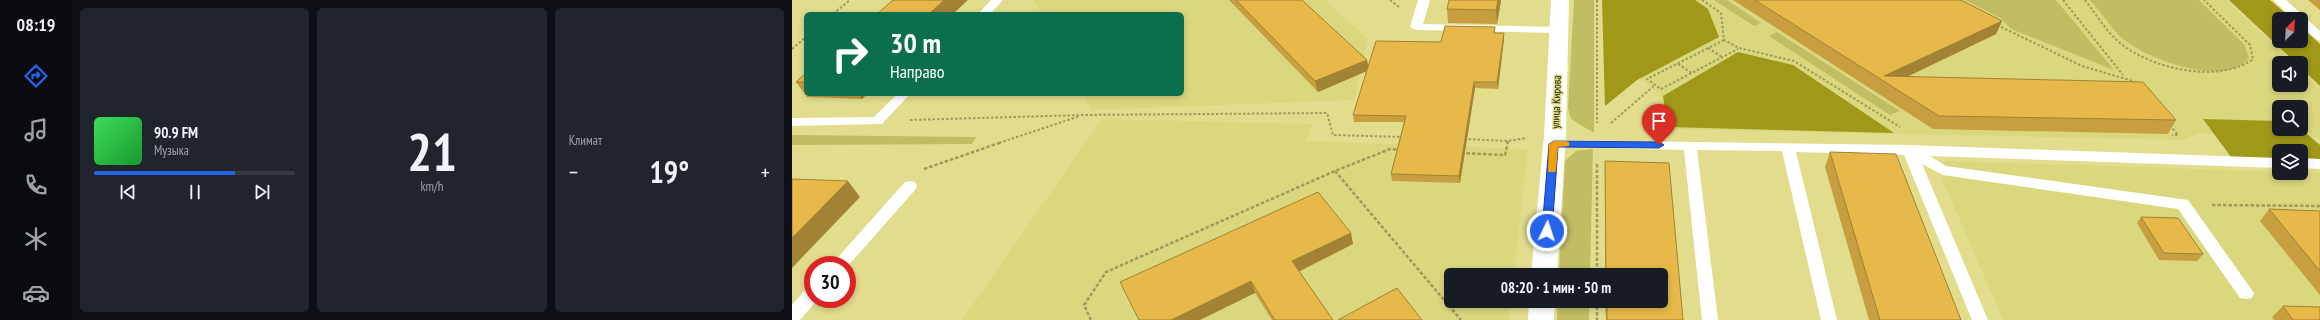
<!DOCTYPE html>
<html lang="ru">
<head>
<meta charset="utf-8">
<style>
  :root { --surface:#171b24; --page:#20242c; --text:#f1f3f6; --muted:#9ea1a6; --line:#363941; --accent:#2563eb }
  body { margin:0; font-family:"PT Sans Narrow",sans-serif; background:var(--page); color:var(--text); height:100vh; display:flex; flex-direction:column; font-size:15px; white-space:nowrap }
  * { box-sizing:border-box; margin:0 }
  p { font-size:13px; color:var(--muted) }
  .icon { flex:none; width:22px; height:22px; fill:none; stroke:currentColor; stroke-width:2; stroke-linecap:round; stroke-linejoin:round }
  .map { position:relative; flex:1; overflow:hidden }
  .side { display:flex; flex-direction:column; gap:8px; padding:8px; background:#0d0f14; width:720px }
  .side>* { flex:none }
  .hud { position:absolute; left:12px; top:12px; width:380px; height:84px; border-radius:6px; box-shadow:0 2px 6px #0003; background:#0b6e4f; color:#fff; overflow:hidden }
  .needle { width:26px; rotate:24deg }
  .fabs { position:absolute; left:1480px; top:12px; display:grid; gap:8px }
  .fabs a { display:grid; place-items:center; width:36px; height:36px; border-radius:6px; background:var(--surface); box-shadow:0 2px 6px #0003; font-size:20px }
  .speed { position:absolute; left:12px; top:256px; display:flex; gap:8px; font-size:20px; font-weight:700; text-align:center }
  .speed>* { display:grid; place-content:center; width:52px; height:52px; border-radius:50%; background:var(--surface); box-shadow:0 2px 6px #0003; line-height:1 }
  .speed .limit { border:6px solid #d22; background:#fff; color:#111 }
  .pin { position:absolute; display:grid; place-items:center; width:34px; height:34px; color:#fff; margin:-41px -17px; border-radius:50% 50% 50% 0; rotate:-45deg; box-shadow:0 0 4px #0007 }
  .pin .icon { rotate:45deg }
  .me { position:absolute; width:44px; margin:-22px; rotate:4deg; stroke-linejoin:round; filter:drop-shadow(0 0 3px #0008) }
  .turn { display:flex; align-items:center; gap:14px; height:84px; padding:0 20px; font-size:18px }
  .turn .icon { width:52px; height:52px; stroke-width:2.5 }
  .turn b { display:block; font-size:28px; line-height:34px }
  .big { font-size:30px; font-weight:700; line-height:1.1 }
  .side .tile { flex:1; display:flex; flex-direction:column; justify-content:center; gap:6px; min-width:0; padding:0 14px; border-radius:6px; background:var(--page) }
  .side .dial { align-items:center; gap:0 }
  .dial b { font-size:52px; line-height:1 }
  .song { display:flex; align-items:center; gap:12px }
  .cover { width:48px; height:48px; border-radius:6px; background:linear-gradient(135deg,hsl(130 70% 55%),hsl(130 70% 35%)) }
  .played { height:4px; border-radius:2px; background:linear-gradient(90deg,var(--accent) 70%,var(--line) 70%) }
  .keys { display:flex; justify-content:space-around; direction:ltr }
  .heat { display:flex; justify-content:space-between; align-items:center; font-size:22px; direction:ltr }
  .side .tiles { flex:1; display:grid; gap:8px; grid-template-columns:repeat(3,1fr) }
  .trip { position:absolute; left:652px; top:268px; width:224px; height:40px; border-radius:6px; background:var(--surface); box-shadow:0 2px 6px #0003; font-weight:700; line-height:40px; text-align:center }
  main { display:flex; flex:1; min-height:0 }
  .tabs { display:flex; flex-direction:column; width:72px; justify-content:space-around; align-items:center; background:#090b0e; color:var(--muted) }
  .tabs .icon { width:28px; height:28px }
  .tabs .on { color:var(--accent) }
  .tabs b { font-size:18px; color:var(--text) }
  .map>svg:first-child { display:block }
  .built { fill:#dbd77e; fill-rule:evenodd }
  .green { fill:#c2bd63 }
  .forest { fill:#9f9818 }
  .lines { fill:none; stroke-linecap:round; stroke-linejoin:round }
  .path-far1 { stroke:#9e9b5d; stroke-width:2; stroke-dasharray:2.5 2; stroke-linecap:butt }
  .path { stroke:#9e9b5d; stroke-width:2.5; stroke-dasharray:3.5 2; stroke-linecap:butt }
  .lane { fill:#fff; fill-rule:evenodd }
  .street { fill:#fff; fill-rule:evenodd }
  .wall { fill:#c79f40 }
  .shaded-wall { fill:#a28234 }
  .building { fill:#e7b94b; stroke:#a28234 }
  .route { fill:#2563eb; stroke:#184099 }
  .slow { fill:#f59e0b }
  .labels { text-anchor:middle; stroke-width:3; stroke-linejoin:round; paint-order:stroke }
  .street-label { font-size:11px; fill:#1c1a00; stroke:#e1dd8d }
</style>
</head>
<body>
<main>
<nav class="tabs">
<b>08:19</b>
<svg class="icon on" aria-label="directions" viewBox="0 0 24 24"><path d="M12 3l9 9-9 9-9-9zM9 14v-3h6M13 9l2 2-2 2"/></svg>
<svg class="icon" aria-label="music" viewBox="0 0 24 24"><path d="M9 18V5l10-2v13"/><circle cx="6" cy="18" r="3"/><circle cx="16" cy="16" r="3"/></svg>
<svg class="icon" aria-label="phone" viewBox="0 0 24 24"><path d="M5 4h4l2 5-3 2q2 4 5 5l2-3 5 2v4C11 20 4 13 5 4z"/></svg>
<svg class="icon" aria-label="climate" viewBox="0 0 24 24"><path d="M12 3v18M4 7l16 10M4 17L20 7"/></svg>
<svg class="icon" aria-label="car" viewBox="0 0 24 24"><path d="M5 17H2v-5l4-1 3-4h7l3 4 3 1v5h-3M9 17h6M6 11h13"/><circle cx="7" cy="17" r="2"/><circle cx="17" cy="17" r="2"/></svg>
</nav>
<section class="side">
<div class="tiles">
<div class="tile">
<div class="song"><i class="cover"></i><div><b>90.9 FM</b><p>Музыка</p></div></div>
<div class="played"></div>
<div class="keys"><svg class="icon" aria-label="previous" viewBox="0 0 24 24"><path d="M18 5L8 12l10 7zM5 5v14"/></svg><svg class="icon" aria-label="pause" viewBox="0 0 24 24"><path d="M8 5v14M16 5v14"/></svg><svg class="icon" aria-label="next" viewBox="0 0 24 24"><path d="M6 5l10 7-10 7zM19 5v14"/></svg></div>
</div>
<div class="tile dial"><b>21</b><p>km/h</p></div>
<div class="tile"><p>Климат</p>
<div class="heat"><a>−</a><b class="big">19°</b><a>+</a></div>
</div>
</div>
</section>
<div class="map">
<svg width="1528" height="320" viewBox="0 0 1528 320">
  <rect width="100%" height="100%" fill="#e1dd8d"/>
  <g class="built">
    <polygon points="242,0 533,0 576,39 562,100 299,110 291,94 390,94 390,14 249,14"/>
    <path d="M828,0H1434L1501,63H1487V85H1509V71L1528,89V138L1407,133L1392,140L874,129L868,94L847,78ZM1487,107H1509V129H1487Z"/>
    <polygon points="310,119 520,124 514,141 736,149 722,275 659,275 659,301 719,301 717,320 170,320"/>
    <polygon points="1152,161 1528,173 1528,320 1211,320 1150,179"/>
  </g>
  <g class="green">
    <polygon points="782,0 802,0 802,133 779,119 776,108"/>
    <polygon points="922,0 935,0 969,23 962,26"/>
    <polygon points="1173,0 1264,0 1322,70 1219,29 1210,19"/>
    <path d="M1298,0H1407L1452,44L1457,58C1434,89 1354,59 1330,38C1318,27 1309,12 1298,0Z"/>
    <polygon points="985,32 1108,111 1098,115 977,36"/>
    <polygon points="0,135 184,137 180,144 0,145"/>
    <polygon points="801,149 798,275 767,275 773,161 784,151"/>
    <polygon points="766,301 797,301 797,320 765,320"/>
  </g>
  <g class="forest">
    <polygon points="810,0 903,0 916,9 927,37 845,80 813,106"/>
    <polygon points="1437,0 1478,0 1500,19 1487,19 1487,41 1509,41 1509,27 1528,44 1528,86 1509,68 1509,63 1504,63"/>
    <polygon points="946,52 1001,65 1102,133 876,127 871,96"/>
    <polygon points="1411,119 1487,121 1487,129 1509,129 1528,145 1528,160 1509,160 1509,151 1487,151 1487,159 1439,157"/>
  </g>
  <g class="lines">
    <g class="path-far1">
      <polyline points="598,0 607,7"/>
      <polyline points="805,0 805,123"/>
      <polyline points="910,0 929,13 932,40 947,48 1002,61 1108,127"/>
      <polyline points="1271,0 1331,75"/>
      <path d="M1293,0C1304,14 1314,31 1328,43C1359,69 1427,84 1461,59L1458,45L1412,0"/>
      <polyline points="41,14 58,0"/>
      <polyline points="1205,25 1290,66 1344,82"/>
      <polyline points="932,40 855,79 869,89 946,49"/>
      <polyline points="916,48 930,57"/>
      <polyline points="0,49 14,37"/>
      <polyline points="886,64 900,73"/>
      <polyline points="118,120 291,115 535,113 541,135 611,137"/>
      <polyline points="819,123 863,85"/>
      <polyline points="1378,125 1386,135 1380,135"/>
      <polyline points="672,139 716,141 735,138"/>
      <polyline points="207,143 288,116"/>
      <polyline points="715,143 716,141"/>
    </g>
    <g class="path">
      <polyline points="669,153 713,155 716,142"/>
      <polyline points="805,164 805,275"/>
      <polyline points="132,169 210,142"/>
      <polyline points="543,171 669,320"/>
      <polyline points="1420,205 1528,206"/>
      <polyline points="805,301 805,320"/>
      <polyline points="299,320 292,305 314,272 543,171 598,149 609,150"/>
    </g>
    <g class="lane">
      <polygon points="199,0 211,0 198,14 186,14"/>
      <polygon points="626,0 638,0 631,24 766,27 772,30 766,33 624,30 618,27"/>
      <polygon points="1481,0 1494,0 1528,31 1528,41 1524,39 1509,26 1509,19 1501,19"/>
      <polygon points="105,94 118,94 90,124 0,126 0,118 82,117"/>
      <polygon points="762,140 1117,145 1487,158 1487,168 1138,156 1154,166 1396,200 1462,293 1460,298 1454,299 1448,298 1386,209 1151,175 1130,164 1196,320 1180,320 1112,155 1004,152 1045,320 1029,320 990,151 905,150 926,320 910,320 892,150 757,147 755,144 757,141"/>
      <polygon points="1509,158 1528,159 1528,169 1509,168"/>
      <polygon points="118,181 123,182 125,186 123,190 55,267 39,265 113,182"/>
      <polygon points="21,287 21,299 26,299 8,320 0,320 0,305 15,288"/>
    </g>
    <g class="street">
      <polygon points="759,0 777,0 774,135 765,275 739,275 752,135"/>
      <polygon points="737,301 763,301 762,320 736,320"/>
    </g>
  </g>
  <g class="wall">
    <polygon points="437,0 510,0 575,60 576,66 649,42 703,33 712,39 706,89 683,88 668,183 600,181 599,174 612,122 562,122 561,115 575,71 526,92"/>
    <polygon points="709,0 705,24 656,23 655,9"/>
    <polygon points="941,0 1169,0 1210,21 1204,34 1114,77 1384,120 1376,134 1141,129"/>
    <polygon points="1516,0 1528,0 1528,10"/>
    <polygon points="14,73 14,94 75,94 70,99 15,97 4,82"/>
    <polygon points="1038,152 1169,320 1077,320 1033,167"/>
    <polygon points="813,161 891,320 814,320 813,301 869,301 869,275 813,275"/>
    <polygon points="1477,209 1528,211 1528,295 1468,221"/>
    <polygon points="1349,217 1411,254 1405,261 1367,260 1345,223"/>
    <polygon points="561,244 507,271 541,320 480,320 463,293 347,320"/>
    <polygon points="1491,306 1528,320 1482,320 1480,317"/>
  </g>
  <g class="shaded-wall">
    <polygon points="152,0 176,0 161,14 137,14"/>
    <polygon points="706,0 709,0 705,24 704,10"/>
    <polygon points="1210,21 1204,34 1098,85 1092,76"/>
    <polygon points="712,33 712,39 706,89 705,82"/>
    <polygon points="575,60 577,70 526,92 523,81"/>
    <polygon points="682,82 683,88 668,183 667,176"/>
    <polygon points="67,94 75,94 70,99"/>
    <polygon points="56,181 68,197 0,268 0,238"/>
    <polygon points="559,233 561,244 504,273 500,261"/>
    <polygon points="459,281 463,293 408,320 379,320"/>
  </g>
  <g class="building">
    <polygon points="101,0 152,0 137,14 85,14"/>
    <polygon points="444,0 510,0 575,60 523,81"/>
    <polygon points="657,0 706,0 704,10 655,9"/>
    <polygon points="963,0 1169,0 1210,21 1092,76 1351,82 1384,120 1147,116"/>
    <polygon points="653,26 703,27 702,33 712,33 705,82 682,82 667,176 599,174 614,116 561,115 584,41 649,42"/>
    <polygon points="14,73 14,82 4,82"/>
    <polygon points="1038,152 1104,154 1169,320 1088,320"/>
    <polygon points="813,161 877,163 891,320 815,320 815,301 869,301 869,275 814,275"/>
    <polygon points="0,179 56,181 0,238"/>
    <polygon points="526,192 559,233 500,261 541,320 483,320 459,281 379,320 347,320 328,282"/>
    <polygon points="1477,209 1528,211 1528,271"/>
    <polygon points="1349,217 1386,218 1411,254 1372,253"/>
    <polygon points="605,288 630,320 546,320"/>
    <polygon points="1491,306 1528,307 1528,320 1501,320"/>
  </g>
  <polygon class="route" points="762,141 867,142 872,145 867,148 766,147 760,231 755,235 750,231 757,144"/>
  <polygon class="slow" points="774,141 777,142 777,146 766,147 764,170 763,172 756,172 757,144 762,141"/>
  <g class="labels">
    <g class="street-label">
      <text transform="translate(764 102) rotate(-88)" y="4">улица Кирова</text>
    </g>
  </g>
</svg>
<div class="fabs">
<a><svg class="needle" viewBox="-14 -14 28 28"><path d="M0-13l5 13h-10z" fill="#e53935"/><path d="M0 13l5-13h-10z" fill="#9ea1a6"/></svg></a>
<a><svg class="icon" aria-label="sound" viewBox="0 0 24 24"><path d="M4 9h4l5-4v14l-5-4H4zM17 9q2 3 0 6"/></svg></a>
<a><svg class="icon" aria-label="search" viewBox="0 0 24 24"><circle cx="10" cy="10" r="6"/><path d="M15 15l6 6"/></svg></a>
<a><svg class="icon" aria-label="layers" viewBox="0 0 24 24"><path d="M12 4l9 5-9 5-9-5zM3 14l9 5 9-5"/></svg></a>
</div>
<div class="speed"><div class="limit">30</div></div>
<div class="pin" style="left:867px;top:145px;background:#d93025"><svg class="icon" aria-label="arrive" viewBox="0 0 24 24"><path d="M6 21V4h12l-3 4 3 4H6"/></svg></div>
<svg class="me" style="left:755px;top:231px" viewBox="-20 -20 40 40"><circle r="17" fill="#2563eb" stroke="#fff" stroke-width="3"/><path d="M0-11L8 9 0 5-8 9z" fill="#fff"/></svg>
<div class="trip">08:20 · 1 мин · 50 m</div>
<div class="hud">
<div class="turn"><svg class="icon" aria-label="right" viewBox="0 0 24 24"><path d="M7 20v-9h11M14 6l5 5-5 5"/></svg><div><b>30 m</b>Направо</div></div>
</div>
</div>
</main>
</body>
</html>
